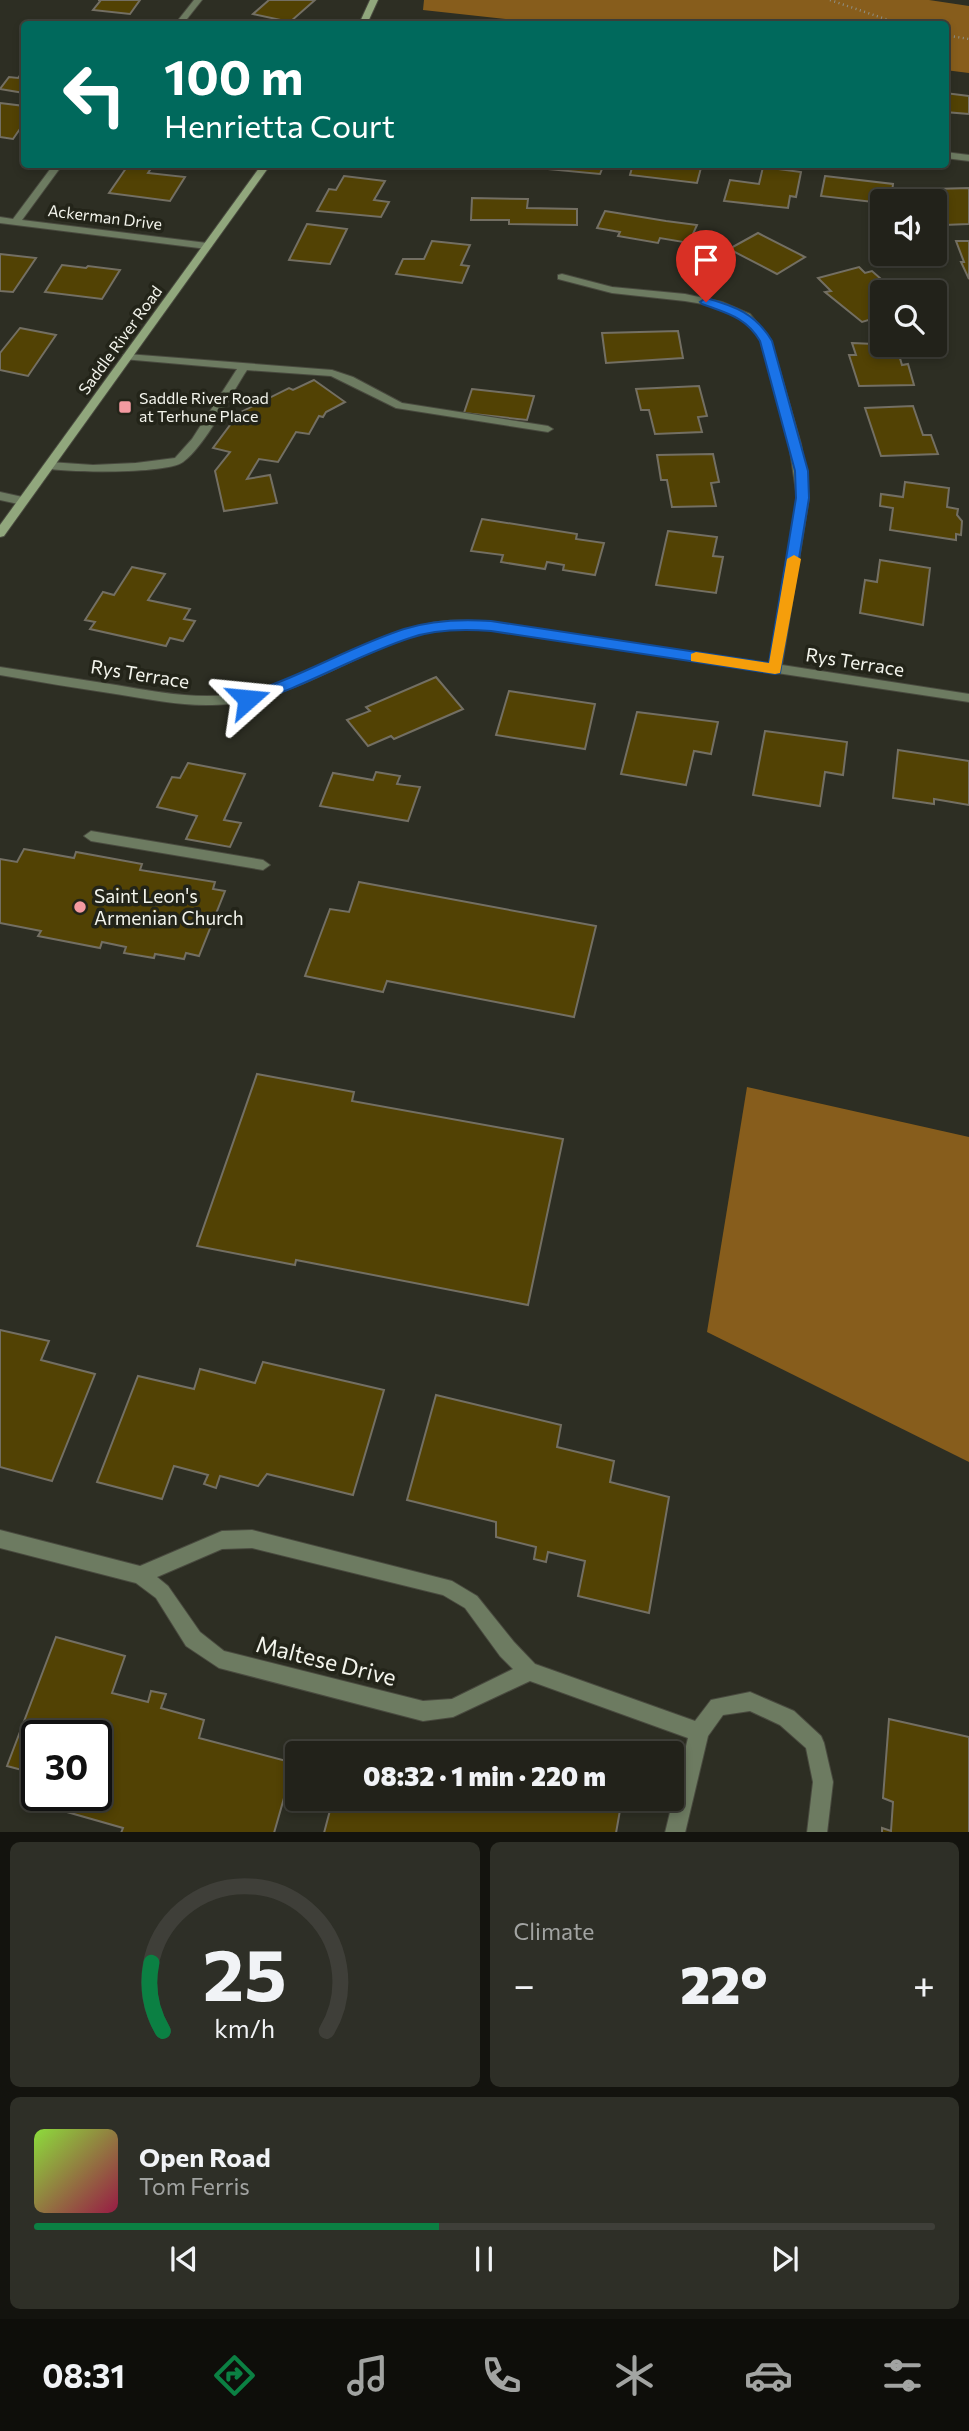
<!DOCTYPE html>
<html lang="en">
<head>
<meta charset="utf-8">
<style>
  :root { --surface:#22221a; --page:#2e2f27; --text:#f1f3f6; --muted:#a2a4a2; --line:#3f3f39; --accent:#0b8043 }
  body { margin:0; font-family:Commissioner,sans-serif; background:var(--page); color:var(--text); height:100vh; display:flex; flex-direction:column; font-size:26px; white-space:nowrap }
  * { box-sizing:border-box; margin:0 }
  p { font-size:23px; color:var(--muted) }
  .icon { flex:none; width:38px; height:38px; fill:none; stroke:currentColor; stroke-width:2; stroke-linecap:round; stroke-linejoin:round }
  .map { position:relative; height:1832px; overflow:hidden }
  .side { display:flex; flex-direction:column; gap:10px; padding:10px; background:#13130e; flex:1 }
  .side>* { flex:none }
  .banner { position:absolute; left:21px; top:21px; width:928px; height:147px; border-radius:7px; box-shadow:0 4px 10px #0003,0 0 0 2px var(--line); background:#00695c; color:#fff; overflow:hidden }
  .controls { position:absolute; left:870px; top:189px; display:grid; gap:14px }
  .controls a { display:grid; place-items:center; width:77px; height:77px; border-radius:7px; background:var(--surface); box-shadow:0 4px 10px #0003,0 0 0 2px var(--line); font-size:35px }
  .speed { position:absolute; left:21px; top:1720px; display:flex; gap:14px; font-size:35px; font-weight:700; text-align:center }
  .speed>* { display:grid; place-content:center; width:91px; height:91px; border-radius:50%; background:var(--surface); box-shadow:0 4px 10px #0003,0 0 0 2px var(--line); line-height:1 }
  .speed .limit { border:4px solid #111; border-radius:10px; background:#fff; color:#111 }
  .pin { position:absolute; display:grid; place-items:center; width:60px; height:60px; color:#fff; margin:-72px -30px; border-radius:50% 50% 50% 0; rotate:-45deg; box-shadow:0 0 7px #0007 }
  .pin .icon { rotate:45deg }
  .me { position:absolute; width:77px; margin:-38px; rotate:72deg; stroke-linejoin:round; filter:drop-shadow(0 0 5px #0008) }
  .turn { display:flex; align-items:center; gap:24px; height:147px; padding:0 28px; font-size:32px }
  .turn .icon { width:91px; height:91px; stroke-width:2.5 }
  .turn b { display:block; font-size:49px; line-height:60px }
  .big { font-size:52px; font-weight:800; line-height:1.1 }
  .side .tile { flex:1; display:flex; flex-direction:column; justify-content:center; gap:10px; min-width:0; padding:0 24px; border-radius:10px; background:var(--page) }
  .side .dial { align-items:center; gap:0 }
  .dial svg { height:182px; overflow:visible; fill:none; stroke:var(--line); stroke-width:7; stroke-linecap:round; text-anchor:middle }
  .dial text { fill:var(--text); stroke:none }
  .song { display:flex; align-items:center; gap:21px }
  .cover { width:84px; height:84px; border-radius:10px; background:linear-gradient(135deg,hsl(90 70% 55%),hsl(340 70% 35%)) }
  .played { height:7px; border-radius:4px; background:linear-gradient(90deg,var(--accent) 45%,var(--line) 45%) }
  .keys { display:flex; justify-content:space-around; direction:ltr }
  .heat { display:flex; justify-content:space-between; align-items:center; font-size:38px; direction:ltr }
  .side .tiles { flex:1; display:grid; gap:10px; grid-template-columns:1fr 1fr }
  .tile:last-child { grid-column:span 2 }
  .trip { position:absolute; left:285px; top:1741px; width:399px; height:70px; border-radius:7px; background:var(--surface); box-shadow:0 4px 10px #0003,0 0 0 2px var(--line); font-weight:800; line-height:70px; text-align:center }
  .tabs { display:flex; height:112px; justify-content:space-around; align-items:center; background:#0e0e0a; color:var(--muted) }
  .tabs .icon { width:49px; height:49px }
  .tabs .current { color:var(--accent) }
  .tabs b { font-size:32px; color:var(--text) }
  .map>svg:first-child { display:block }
  .forest { fill:#875d1c }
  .building { fill:#524204; stroke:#736f63; stroke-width:2 }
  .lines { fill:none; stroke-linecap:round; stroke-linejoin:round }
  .lane-casing { stroke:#494a3f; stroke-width:2 }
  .street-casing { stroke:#494a3f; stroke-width:2 }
  .secondary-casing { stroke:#494a3f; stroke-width:2 }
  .path { stroke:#8f9086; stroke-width:2.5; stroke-dasharray:1 3.5; stroke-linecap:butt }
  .lane { fill:#6d7b61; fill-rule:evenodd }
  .street { fill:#6d7b61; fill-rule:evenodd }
  .secondary { fill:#91a77d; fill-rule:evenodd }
  .route { fill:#1a73e8; stroke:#114b97; stroke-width:2 }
  .slow { fill:#f59e0b }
  .poi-dot { fill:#f49aa1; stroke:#232419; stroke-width:2.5 }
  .labels { text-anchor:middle; stroke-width:7; stroke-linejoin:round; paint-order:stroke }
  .far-street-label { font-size:16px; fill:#f3f4ec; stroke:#232419 }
  .far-poi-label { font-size:16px; fill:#f3f4ec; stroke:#232419; text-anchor:start }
  .street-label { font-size:19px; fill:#f3f4ec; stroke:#232419 }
  .poi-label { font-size:19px; fill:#f3f4ec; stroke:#232419; text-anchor:start }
  .near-street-label { font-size:23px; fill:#f3f4ec; stroke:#232419 }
</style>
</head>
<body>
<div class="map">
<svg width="969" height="1833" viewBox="0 0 969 1833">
  <rect width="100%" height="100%" fill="#2d2e23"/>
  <g class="forest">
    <polygon points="424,0 929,0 969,6 969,73 945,70 945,24 551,24 423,10"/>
    <polygon points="747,1087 969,1137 969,1462 707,1332"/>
  </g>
  <g class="building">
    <polygon points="98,0 140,0 130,14 93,10 101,0"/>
    <polygon points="269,0 315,0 290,22 253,14"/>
    <polygon points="24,70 24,93 0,89 9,77 18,78"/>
    <polygon points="945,93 969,96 969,114 945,112"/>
    <polygon points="0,103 24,106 24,123 13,139 0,137"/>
    <polygon points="129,164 154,164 148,173 185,177 170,201 109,193"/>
    <polygon points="538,164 604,164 600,174 536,168"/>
    <polygon points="633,164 702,164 697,183 630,175"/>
    <polygon points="763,167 801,172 796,197 790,196 788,208 724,201 730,180 759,184"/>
    <polygon points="344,176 385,181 374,200 389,202 381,217 317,211 329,189 336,190"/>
    <polygon points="825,176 893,184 891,201 882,203 821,196"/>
    <polygon points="969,188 969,224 944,225 936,208 941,207 933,189"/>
    <polygon points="472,198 528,199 527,208 577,209 577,225 509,224 509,220 471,220"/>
    <polygon points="605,211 666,221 697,225 689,243 660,238 658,243 618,236 620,232 597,228"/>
    <polygon points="307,224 347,229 330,264 289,260"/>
    <polygon points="758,233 805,257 777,274 729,249"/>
    <polygon points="432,241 470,245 461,265 469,266 462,283 396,274 403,259 424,259"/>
    <polygon points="956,241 969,241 969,279 961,262 964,262"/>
    <polygon points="0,254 36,258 13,292 0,291"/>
    <polygon points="62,265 86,268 88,266 120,270 102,299 45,292"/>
    <polygon points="859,267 865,273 872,271 881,279 873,281 885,292 882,292 882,316 862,322 825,292 831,291 818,278"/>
    <polygon points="20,328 56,335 28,376 0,370 0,353"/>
    <polygon points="678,331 683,358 606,363 602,333"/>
    <polygon points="852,343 896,345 902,365 908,364 914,385 859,386 849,355 856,355"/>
    <polygon points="314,380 345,402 326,412 323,417 319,416 309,434 296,432 278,462 259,459 247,479 270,475 277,503 224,511 215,471 230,452 213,448 239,413 289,388 293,390"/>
    <polygon points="699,386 707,416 698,417 702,432 655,434 649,410 641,410 636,389"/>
    <polygon points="472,389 534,396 527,420 464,413"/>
    <polygon points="913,406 923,435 931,435 938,454 881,456 865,408"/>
    <polygon points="713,454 719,482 711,483 716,506 672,507 667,480 661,480 657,455"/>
    <polygon points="905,482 949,488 947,507 958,509 957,515 962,521 961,535 956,534 956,540 890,530 893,508 880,506 881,494 903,497"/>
    <polygon points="482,519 577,534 576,539 604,543 595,575 563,570 564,565 547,562 545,569 501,562 503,555 471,551"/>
    <polygon points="668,531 717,537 713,556 723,557 716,593 656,585"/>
    <polygon points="880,560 930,568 923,625 860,613 865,580 877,582"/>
    <polygon points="132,567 165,574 148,600 190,609 184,619 195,621 183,641 170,638 166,646 90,629 95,622 85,620 103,592 114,595"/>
    <polygon points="436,677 463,709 394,739 391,736 368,746 347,720 370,711 366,707"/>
    <polygon points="509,691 595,704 585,749 496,735"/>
    <polygon points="637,712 718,722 711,754 694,751 686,785 621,774"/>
    <polygon points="765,731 847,742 843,775 825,772 820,806 753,795"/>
    <polygon points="898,750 969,761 969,805 934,799 934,804 893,798"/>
    <polygon points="188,763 245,774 224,820 241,823 230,847 186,839 197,816 157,807 172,777 180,778"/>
    <polygon points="376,772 400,776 397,784 420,787 408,821 320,806 333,773 373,780"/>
    <polygon points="24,849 74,858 76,852 142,864 140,870 215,882 213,889 225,891 199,956 186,953 184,959 155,954 154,958 124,953 126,947 102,942 100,948 38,936 41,931 0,923 0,859 17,862"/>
    <polygon points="359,882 596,926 574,1017 387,981 383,992 305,976 330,909 349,912"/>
    <polygon points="257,1074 354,1092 352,1101 563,1139 528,1305 296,1260 295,1265 197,1246"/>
    <polygon points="0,1330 49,1341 41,1360 95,1374 52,1481 0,1467"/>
    <polygon points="263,1362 384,1390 353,1495 267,1474 258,1486 220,1476 216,1488 204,1484 208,1475 174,1466 162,1499 97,1482 138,1376 194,1389 200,1369 255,1383"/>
    <polygon points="436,1395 561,1425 557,1447 614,1461 610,1482 669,1497 649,1613 578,1596 585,1561 548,1552 546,1562 534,1559 536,1547 496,1537 496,1522 407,1500"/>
    <polygon points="56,1637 125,1656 112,1693 148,1702 151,1691 166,1694 161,1708 204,1720 199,1738 294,1763 274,1833 121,1833 123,1828 60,1810 65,1796 96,1796 96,1736 37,1736 37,1774 7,1766"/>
    <polygon points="889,1719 969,1737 969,1833 882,1833 882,1828 891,1831 893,1802 883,1798"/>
    <polygon points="333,1799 531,1799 542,1802 543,1799 622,1799 616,1833 324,1833"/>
  </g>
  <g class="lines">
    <g class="lane-casing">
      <g id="lane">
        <path d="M127,354L332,370L353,377L402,403L548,426L553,429L548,432L396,408L331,376L247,370C231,394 206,445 183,462C167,474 67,473 45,468L43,466L49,462L93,465L136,463L175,458L192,439L237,369L123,359V355Z"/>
        <polygon points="91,831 263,860 270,865 263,870 91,841 84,836"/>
      </g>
    </g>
    <g class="street-casing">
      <g id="street">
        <polygon points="194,0 202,0 183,24 175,24"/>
        <polygon points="945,152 969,155 969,161 945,158"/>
        <polygon points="54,164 63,164 22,220 207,243 212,246 207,249 0,223 0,217 13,219"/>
        <path d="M562,274L612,287L685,294L722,302L750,314L771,340L801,444L809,498L782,665L969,694V702L491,630C472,629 452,627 432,631C369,645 316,686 253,700C203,711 166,702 116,694C77,688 39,682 0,675V667C39,673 77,679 116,685C163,693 206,702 253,691C316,676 369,636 432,623C452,619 472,621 491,622L770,664L797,498L789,444L761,340L742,318L715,306L685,301L612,293L558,279V275Z"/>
        <polygon points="0,492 27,498 29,501 23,505 0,500"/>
        <path d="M0,1530L140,1566L222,1531L252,1530L452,1581L477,1596L514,1642L535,1664L695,1721L711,1700L750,1692L794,1711L821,1736L824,1743L833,1782L827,1833H807L813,1782L806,1748L780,1725L750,1711L723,1715L708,1736L685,1833H665L688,1738L530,1681L453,1717L423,1721L219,1668L186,1646L156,1598L136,1583L0,1548ZM252,1548L443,1595L465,1608L500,1656L513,1669L452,1699L423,1701L224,1651L200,1632L168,1586L157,1577L222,1549Z"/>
      </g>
    </g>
    <g class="secondary-casing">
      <g id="secondary">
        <polygon points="370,0 378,0 367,24 359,24"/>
        <polygon points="262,164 271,164 4,536 0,537 0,525"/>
      </g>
    </g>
    <g class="path">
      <polyline points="830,0 900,24"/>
      <polyline points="945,35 969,39"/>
    </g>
    <use href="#lane" class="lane"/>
    <use href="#street" class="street"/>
    <use href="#secondary" class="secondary"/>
  </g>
  <path class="route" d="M706,298C735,306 756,314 772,341L808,471L809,498L780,673L775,674L491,631C464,629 435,629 410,638C355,656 305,687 248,704L243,702L241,699L243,695C299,678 349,647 404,629C432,620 462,619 491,621L769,663L796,498L795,471L760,341C746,317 726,313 702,304L700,302Z"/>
  <polygon class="slow" points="794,555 801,559 780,673 775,674 691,661 691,654 696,652 769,663 787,559"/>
  <g class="poi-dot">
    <rect x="118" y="400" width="14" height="14" rx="3.5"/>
    <circle cx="80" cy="907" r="7"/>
  </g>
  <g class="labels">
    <g class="far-street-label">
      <text transform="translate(105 217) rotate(7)" y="6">Ackerman Drive</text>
      <text transform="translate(120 340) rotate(-54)" y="6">Saddle River Road</text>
    </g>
    <g class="far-poi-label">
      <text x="139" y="404">Saddle River Road<tspan x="139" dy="18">at Terhune Place</tspan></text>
    </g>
    <g class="street-label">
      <text transform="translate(855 662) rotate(9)" y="7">Rys Terrace</text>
      <text transform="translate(140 674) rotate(9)" y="7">Rys Terrace</text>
    </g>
    <g class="poi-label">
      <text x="94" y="903">Saint Leon's<tspan x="94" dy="22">Armenian Church</tspan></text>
    </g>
    <g class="near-street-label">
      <text transform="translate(326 1661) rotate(14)" y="8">Maltese Drive</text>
    </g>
  </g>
</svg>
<div class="controls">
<a><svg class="icon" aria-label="sound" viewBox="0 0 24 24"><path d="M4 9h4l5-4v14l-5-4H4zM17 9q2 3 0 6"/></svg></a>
<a><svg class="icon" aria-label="search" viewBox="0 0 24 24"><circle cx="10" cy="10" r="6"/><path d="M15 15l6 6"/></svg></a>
</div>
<div class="speed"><div class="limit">30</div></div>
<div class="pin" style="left:706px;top:302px;background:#d93025"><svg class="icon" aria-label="arrive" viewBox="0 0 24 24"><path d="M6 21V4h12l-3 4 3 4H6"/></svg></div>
<svg class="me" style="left:248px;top:699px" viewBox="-20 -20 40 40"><path d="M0-17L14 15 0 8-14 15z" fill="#1a73e8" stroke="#fff" stroke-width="4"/></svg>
<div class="trip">08:32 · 1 min · 220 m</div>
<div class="banner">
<div class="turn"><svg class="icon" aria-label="left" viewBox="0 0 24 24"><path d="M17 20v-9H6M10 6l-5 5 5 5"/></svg><div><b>100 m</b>Henrietta Court</div></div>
</div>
</div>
<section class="side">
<div class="tiles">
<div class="tile dial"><svg viewBox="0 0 100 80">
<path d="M14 69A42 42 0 1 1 86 69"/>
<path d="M14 69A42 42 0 0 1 9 39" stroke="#0b8043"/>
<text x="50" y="56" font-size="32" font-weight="700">25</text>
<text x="50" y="72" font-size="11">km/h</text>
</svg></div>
<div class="tile"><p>Climate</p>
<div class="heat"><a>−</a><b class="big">22°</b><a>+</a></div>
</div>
<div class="tile">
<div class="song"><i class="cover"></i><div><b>Open Road</b><p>Tom Ferris</p></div></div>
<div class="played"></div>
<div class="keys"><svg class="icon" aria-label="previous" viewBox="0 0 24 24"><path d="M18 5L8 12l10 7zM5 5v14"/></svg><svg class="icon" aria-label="pause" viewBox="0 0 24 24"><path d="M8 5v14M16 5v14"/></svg><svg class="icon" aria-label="next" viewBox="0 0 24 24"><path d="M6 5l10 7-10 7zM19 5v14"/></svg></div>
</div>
</div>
</section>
<nav class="tabs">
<b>08:31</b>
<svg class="icon current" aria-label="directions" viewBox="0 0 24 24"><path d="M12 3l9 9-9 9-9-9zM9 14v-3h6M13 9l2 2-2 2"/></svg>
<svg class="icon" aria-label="music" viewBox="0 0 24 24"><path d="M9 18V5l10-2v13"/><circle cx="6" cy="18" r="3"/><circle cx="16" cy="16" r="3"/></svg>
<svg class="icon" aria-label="phone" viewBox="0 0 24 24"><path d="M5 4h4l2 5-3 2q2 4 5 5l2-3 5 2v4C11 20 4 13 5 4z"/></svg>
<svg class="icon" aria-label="climate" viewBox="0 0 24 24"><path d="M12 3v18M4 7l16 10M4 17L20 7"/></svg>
<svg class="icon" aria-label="car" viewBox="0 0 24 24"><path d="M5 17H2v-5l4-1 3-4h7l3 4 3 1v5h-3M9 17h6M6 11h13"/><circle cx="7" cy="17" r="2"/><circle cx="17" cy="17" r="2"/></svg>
<svg class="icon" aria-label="filters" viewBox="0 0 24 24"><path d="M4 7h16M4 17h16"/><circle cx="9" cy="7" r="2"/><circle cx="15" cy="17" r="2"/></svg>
</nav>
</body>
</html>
